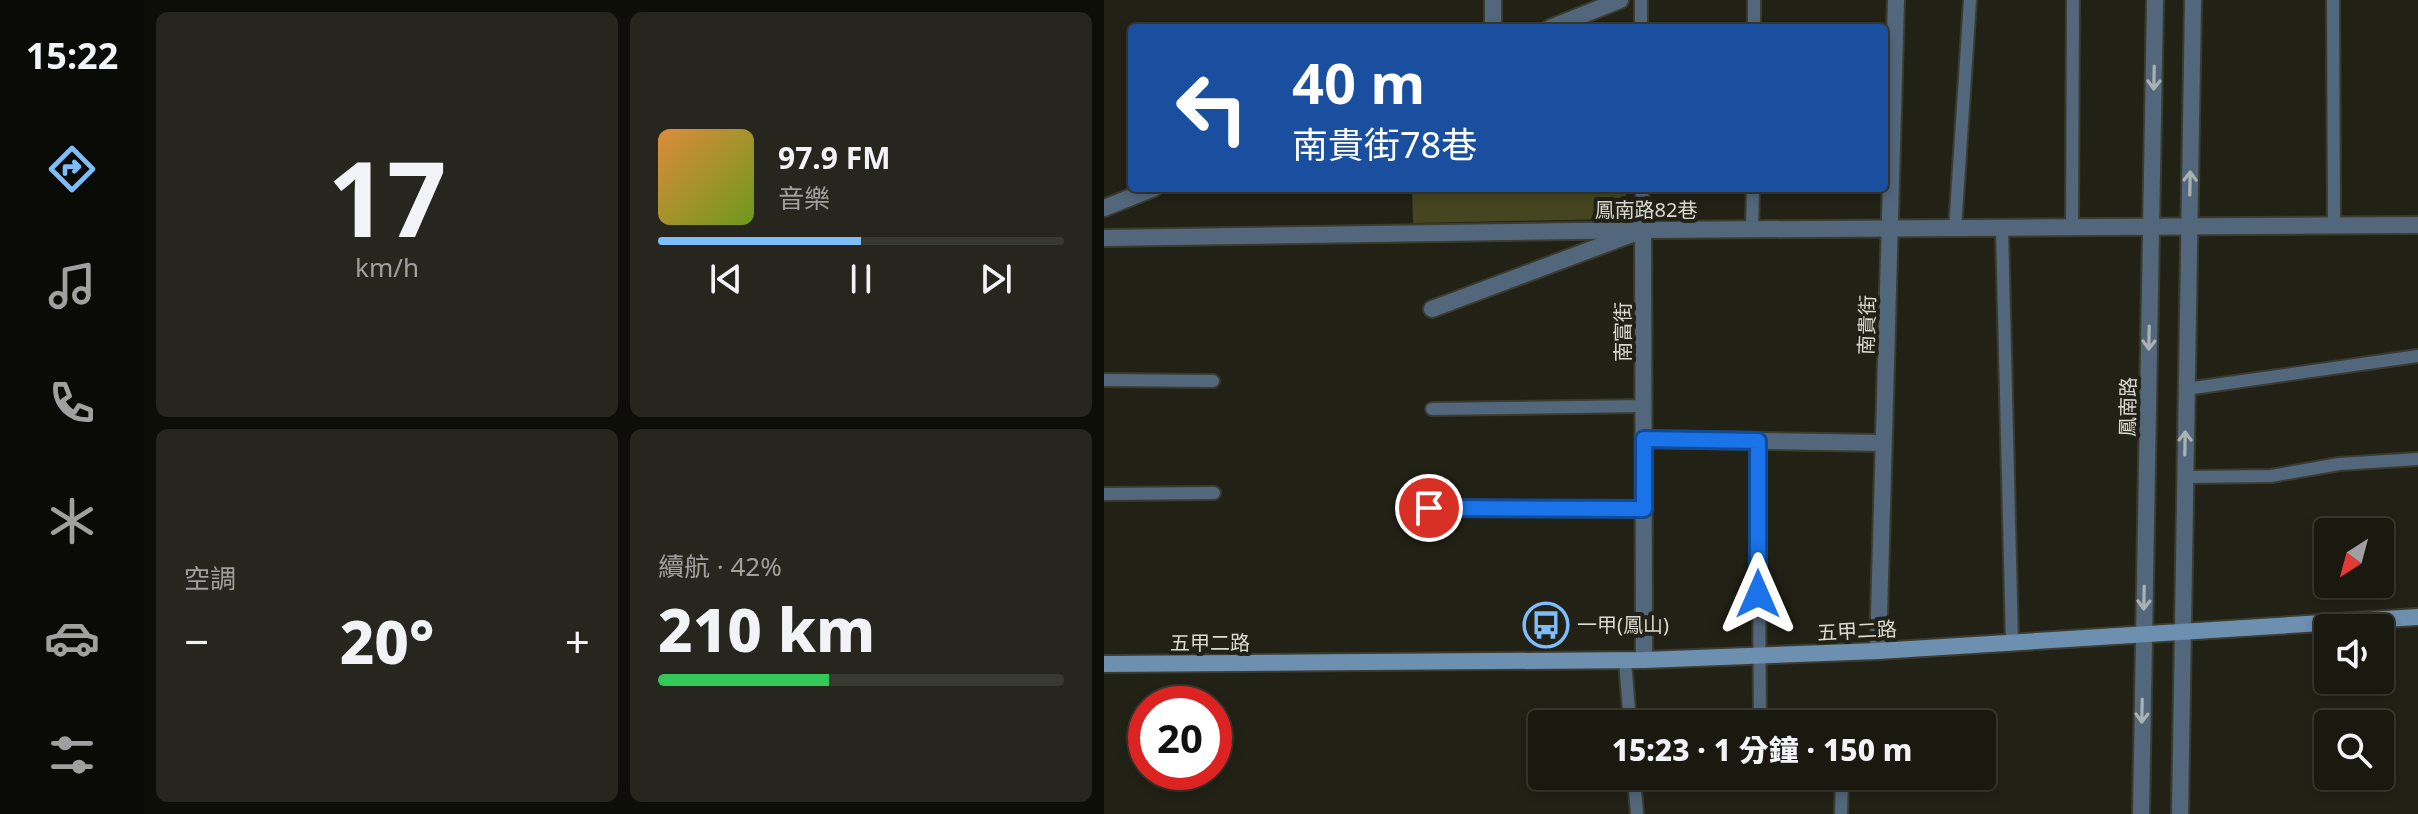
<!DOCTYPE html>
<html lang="zh-TW">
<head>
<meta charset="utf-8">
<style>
  :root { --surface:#191910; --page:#26261e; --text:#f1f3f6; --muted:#9fa09f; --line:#373830; --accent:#7ebdf9 }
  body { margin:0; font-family:"Noto Sans","Noto Sans TC",sans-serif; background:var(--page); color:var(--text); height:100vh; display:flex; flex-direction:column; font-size:30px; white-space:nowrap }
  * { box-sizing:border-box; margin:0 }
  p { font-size:26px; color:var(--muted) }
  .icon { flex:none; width:44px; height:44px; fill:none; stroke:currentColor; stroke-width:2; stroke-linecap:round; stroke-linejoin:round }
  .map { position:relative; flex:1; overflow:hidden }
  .details { display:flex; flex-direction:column; gap:12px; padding:12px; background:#0e0e09; width:960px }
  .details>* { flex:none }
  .guide { position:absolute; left:24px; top:24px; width:760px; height:168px; border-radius:8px; box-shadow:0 4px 12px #0003,0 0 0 2px var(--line); background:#1a4fa0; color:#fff; overflow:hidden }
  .needle { width:52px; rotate:216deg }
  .fabs { position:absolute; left:1210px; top:518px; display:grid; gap:16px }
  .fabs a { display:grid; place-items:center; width:80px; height:80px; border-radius:8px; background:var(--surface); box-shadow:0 4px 12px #0003,0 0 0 2px var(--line); font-size:40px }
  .speed { position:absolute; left:24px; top:686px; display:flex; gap:16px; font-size:40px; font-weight:700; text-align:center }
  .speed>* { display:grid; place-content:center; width:104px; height:104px; border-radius:50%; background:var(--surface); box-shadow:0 4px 12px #0003,0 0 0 2px var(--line); line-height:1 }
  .speed .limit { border:12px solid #d22; background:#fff; color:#111 }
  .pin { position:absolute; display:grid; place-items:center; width:68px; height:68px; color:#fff; margin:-34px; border:4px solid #fff; border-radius:50%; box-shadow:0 2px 8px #0007 }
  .me { position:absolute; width:88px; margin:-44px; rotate:0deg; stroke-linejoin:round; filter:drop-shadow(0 0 6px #0008) }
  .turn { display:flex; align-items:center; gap:28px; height:168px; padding:0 32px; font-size:36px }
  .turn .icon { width:104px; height:104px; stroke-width:2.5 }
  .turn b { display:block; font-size:56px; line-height:68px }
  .big { font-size:60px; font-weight:800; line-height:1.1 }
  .details .widget { flex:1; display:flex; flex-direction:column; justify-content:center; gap:12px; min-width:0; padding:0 28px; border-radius:12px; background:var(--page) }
  .details .dial { align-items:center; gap:0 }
  .dial b { font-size:104px; line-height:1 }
  .song { display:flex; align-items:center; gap:24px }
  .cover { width:96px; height:96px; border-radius:12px; background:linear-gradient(135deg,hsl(30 70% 55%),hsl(80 70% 35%)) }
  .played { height:8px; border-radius:4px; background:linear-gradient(90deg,var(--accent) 50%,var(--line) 50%) }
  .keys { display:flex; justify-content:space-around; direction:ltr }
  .heat { display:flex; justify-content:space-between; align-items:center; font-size:44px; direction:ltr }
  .charge { height:12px; border-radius:6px; background:linear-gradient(90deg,#34c759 42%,var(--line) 0) }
  .details .tiles { flex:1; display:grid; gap:12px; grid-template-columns:repeat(2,1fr) }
  .trip { position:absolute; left:424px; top:710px; width:468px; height:80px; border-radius:8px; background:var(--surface); box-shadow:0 4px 12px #0003,0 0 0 2px var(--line); font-weight:800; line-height:80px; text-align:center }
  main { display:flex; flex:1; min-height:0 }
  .tab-bar { display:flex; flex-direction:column; width:144px; justify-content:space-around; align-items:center; background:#0a0a06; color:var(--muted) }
  .tab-bar .icon { width:56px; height:56px }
  .tab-bar .current { color:var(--accent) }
  .tab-bar b { font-size:36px; color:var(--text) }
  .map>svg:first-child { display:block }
  .green { fill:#45451f }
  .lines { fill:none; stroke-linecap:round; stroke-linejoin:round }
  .service-casing { stroke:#3b3b30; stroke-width:16 }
  .minor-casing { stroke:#3b3b30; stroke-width:20 }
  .secondary-casing { stroke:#3b3b30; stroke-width:20 }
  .service { stroke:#52677b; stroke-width:12 }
  .minor { stroke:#52677b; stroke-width:16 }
  .secondary { stroke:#6d8fb0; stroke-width:16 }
  .oneway { stroke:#aab2b4 }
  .route-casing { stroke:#114b97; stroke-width:20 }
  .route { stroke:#1a73e8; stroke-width:14 }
  .labels { text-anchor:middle; stroke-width:8; stroke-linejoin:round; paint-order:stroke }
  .street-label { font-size:20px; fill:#dadad3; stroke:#212116 }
  .poi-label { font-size:20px; fill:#dadad3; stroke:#212116; text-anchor:start }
</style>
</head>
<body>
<main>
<nav class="tab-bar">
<b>15:22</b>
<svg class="icon current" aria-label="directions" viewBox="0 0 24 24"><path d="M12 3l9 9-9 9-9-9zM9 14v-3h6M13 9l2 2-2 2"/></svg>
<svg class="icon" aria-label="music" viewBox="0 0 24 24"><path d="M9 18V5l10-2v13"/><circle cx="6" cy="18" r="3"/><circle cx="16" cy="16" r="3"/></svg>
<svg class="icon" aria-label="phone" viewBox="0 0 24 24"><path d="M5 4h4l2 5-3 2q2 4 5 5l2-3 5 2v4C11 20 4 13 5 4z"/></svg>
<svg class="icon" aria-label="climate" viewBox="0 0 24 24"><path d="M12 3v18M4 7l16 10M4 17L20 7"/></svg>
<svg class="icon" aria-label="car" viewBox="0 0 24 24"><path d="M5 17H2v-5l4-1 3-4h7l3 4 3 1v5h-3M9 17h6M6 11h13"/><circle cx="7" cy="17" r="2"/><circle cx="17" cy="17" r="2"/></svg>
<svg class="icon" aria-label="filters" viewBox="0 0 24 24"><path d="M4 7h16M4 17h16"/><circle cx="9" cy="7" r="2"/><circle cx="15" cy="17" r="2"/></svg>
</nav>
<section class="details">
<div class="tiles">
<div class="widget dial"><b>17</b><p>km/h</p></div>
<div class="widget">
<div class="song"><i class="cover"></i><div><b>97.9 FM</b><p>音樂</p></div></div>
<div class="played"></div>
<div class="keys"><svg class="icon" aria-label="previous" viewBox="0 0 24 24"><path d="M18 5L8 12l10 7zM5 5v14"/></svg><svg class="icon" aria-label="pause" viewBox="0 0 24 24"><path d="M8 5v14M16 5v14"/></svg><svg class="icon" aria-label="next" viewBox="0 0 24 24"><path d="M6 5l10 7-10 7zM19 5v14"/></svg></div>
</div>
<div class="widget"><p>空調</p>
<div class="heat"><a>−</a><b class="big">20°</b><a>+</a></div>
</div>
<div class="widget"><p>續航 · 42%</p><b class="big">210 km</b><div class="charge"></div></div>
</div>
</section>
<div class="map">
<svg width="1314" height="814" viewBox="0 0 1314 814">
  <rect width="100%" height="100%" fill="#212116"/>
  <polygon class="green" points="308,188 524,188 514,219 309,223"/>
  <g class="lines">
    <g class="service-casing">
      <g id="service">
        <polyline points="537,0 537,28"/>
        <polyline points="1229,0 1230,226"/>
        <polyline points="650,28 650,0"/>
        <polyline points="538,188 539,230"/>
        <polyline points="968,228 969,0"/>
        <polyline points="851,229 866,0"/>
        <polyline points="898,229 908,642"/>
        <polyline points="648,230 649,188"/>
        <polyline points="0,380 109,381"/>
        <polyline points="1082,389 1314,356"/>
        <polyline points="328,409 539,406"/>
        <polyline points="654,441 656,724"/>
        <polyline points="1081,477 1167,476 1235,464 1314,459"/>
        <polyline points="0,494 110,493"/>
        <polyline points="325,508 540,509"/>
        <polyline points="521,660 526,724"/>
        <polyline points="530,776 533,814"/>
        <polyline points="737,814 738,776"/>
      </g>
    </g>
    <g class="minor-casing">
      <g id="minor">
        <polyline points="389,28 389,0"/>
        <polyline points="446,28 516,0"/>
        <polyline points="0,208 50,188"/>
        <polyline points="0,238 539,230 1314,225"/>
        <polyline points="328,309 539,230 540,660"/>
        <polyline points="540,439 779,443"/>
        <polyline points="774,651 792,0"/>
        <polyline points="1037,814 1051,0"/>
        <polyline points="1076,814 1089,0"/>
      </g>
    </g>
    <g class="secondary-casing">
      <polyline id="secondary" points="0,664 540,660 774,651 1314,617"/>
    </g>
    <use href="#service" class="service"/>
    <use href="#minor" class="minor"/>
    <use href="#secondary" class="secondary"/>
  </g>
  <defs><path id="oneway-shaft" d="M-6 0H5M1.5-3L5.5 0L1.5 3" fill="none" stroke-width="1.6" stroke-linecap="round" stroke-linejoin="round" transform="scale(2)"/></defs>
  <g class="oneway">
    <use href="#oneway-shaft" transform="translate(1050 78) rotate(91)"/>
    <use href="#oneway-shaft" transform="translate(1086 183) rotate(-89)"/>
    <use href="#oneway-shaft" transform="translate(1045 338) rotate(91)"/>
    <use href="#oneway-shaft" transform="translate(1081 443) rotate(-89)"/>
    <use href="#oneway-shaft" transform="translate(1040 598) rotate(91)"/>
    <use href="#oneway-shaft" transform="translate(1038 711) rotate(91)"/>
  </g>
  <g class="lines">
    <g class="route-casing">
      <polyline id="route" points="325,508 540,509 540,439 654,441 654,594"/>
    </g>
    <use href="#route" class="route"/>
  </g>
  <defs>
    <g id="bus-ring" transform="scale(2.3)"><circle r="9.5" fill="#212116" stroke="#7ebdf9" stroke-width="1.5"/><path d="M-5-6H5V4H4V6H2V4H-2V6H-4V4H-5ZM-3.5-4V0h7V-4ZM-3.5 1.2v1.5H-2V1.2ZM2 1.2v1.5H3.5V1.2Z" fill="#7ebdf9"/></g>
  </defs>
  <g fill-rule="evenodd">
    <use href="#bus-ring" x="442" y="625"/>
  </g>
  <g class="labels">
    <g class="street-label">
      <text x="542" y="217">鳳南路82巷</text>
      <text transform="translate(763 325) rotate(-88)" y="7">南貴街</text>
      <text transform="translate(519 332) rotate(-90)" y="7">南富街</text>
      <text transform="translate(1024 407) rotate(-89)" y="7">鳳南路</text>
      <text transform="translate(753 631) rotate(-3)" y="7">五甲二路</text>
      <text x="106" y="650">五甲二路</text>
    </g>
    <g class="poi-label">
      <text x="473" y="632">一甲(鳳山)</text>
    </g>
  </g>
</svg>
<div class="fabs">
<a><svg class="needle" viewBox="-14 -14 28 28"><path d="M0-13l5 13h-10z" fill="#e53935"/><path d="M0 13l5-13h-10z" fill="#9fa09f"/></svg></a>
<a><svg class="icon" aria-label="sound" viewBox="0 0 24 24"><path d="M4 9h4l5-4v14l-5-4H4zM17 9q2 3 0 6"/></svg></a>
<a><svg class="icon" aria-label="search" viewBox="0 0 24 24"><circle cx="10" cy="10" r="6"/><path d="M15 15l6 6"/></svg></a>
</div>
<div class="speed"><div class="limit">20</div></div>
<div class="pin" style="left:325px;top:508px;background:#d93025"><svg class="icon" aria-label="arrive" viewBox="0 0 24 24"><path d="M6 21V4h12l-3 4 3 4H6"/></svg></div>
<svg class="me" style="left:654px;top:594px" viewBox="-20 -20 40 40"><path d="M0-17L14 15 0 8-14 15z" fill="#1a73e8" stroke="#fff" stroke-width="4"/></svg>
<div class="trip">15:23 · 1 分鐘 · 150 m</div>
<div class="guide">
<div class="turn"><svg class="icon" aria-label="left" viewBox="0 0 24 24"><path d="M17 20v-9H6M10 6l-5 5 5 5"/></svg><div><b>40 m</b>南貴街78巷</div></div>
</div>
</div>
</main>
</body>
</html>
